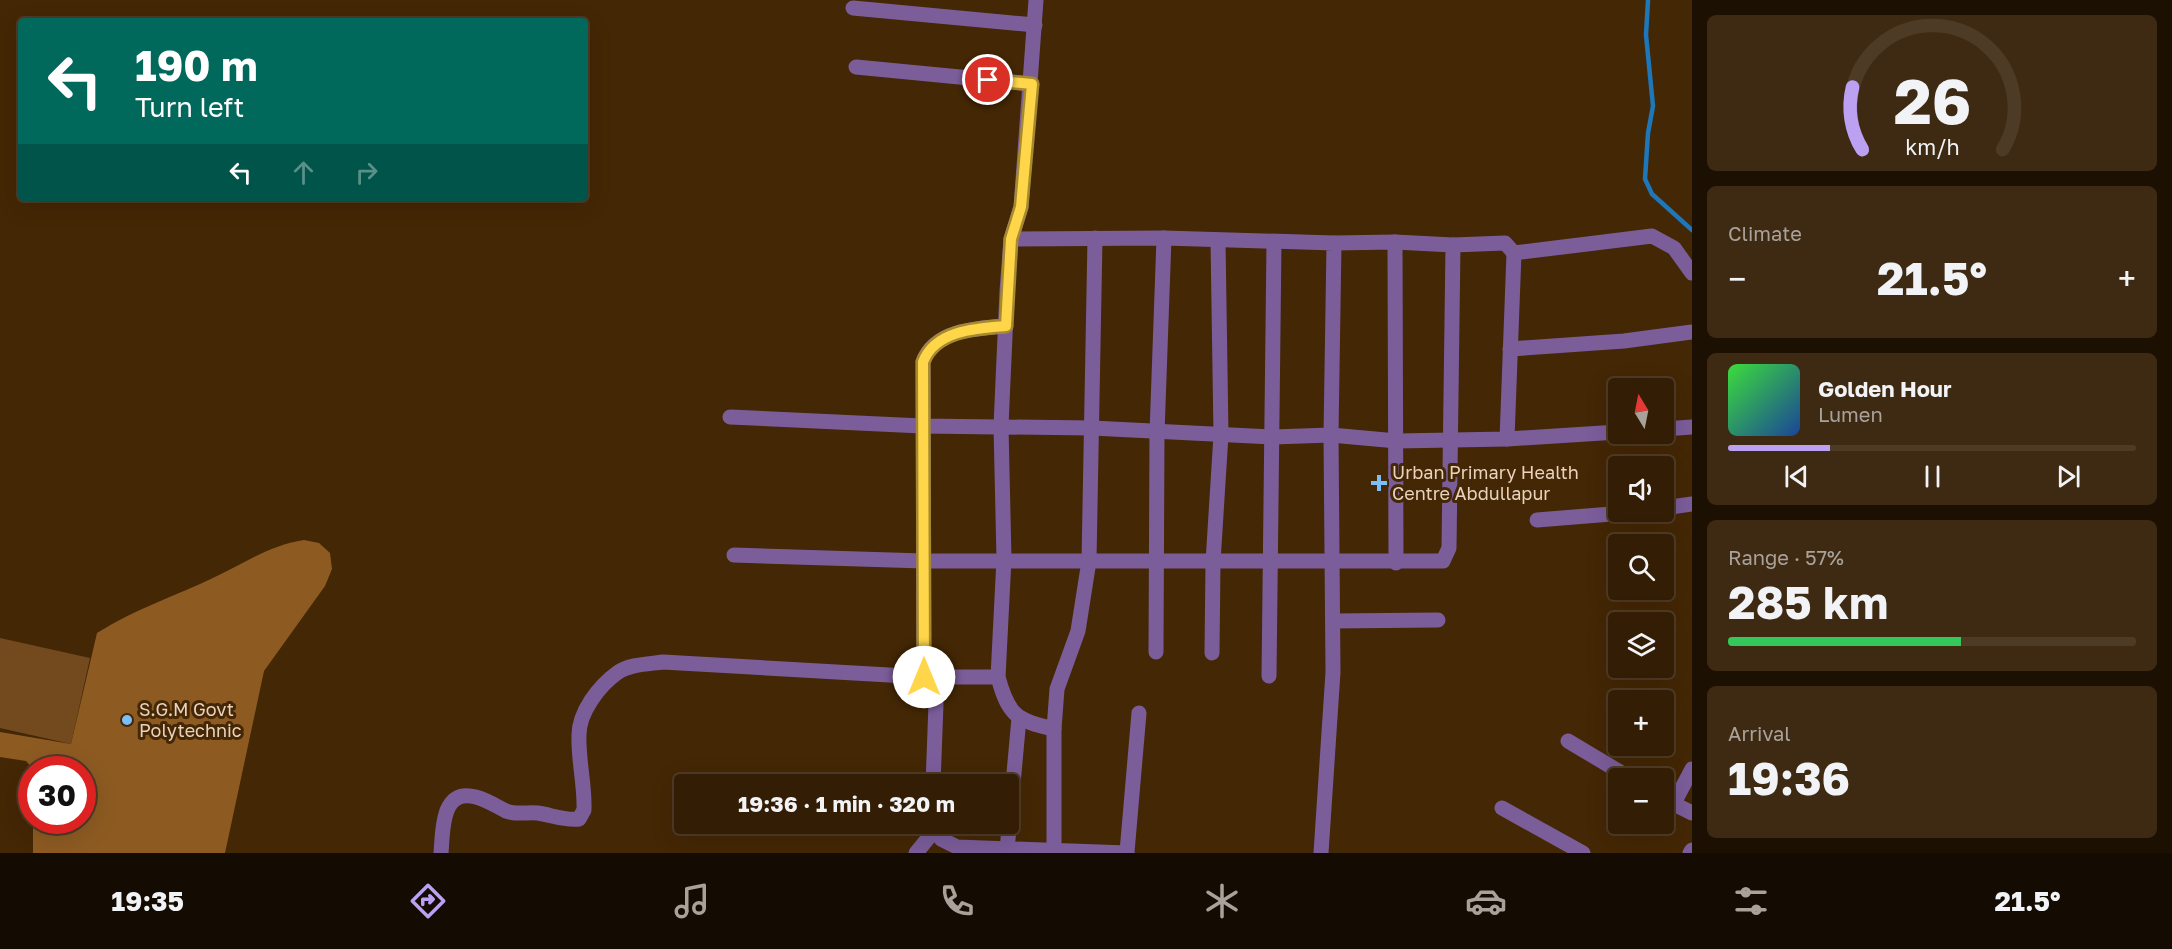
<!DOCTYPE html>
<html lang="en">
<head>
<meta charset="utf-8">
<style>
  :root { --surface:#331d04; --page:#3e2a13; --text:#f1f3f6; --muted:#a9a29a; --line:#4e3b26; --accent:#bca0f2 }
  body { margin:0; font-family:"Golos Text",sans-serif; background:var(--page); color:var(--text); height:100vh; display:flex; flex-direction:column; font-size:22px; white-space:nowrap }
  * { box-sizing:border-box; margin:0 }
  p { font-size:20px; color:var(--muted) }
  .icon { flex:none; width:33px; height:33px; fill:none; stroke:currentColor; stroke-width:2; stroke-linecap:round; stroke-linejoin:round }
  .map { position:relative; flex:1; overflow:hidden }
  .side { display:flex; flex-direction:column; gap:15px; padding:15px; background:#1c1002; width:480px }
  .side>* { flex:none }
  .banner { position:absolute; left:18px; top:18px; width:570px; height:183px; border-radius:6px; box-shadow:0 6px 24px #0002,0 0 0 2px var(--line); background:#00695c; color:#fff; overflow:hidden }
  .needle { width:39px; rotate:350deg }
  .fabs { position:absolute; left:1608px; top:378px; display:grid; gap:12px }
  .fabs a { display:grid; place-items:center; width:66px; height:66px; border-radius:6px; background:var(--surface); box-shadow:0 6px 24px #0002,0 0 0 2px var(--line); font-size:30px }
  .speed { position:absolute; left:18px; top:756px; display:flex; gap:12px; font-size:30px; font-weight:700; text-align:center }
  .speed>* { display:grid; place-content:center; width:78px; height:78px; border-radius:50%; background:var(--surface); box-shadow:0 6px 24px #0002,0 0 0 2px var(--line); line-height:1 }
  .speed .limit { border:9px solid #d22; background:#fff; color:#111 }
  .pin { position:absolute; display:grid; place-items:center; width:51px; height:51px; color:#fff; margin:-26px; border:3px solid #fff; border-radius:50%; box-shadow:0 2px 6px #0007 }
  .me { position:absolute; width:66px; margin:-33px; rotate:0deg; stroke-linejoin:round; filter:drop-shadow(0 0 4px #0008) }
  .turn { display:flex; align-items:center; gap:21px; height:126px; padding:0 18px; font-size:27px }
  .turn .icon { width:78px; height:78px; stroke-width:2.5 }
  .turn b { display:block; font-size:42px; line-height:51px }
  .lanes { display:flex; align-items:center; height:57px; padding:0 18px; background:#0003; justify-content:center; gap:30px; direction:ltr }
  .lanes .off { opacity:.35 }
  .big { font-size:45px; font-weight:700; line-height:1.1 }
  .side .widget { flex:1; display:flex; flex-direction:column; justify-content:center; gap:9px; min-width:0; padding:0 21px; border-radius:9px; background:var(--page) }
  .side .dial { align-items:center; gap:0 }
  .dial svg { height:156px; overflow:visible; fill:none; stroke:var(--line); stroke-width:7; stroke-linecap:round; text-anchor:middle }
  .dial text { fill:var(--text); stroke:none }
  .song { display:flex; align-items:center; gap:18px }
  .cover { width:72px; height:72px; border-radius:9px; background:linear-gradient(135deg,hsl(120 70% 55%),hsl(220 70% 35%)) }
  .played { height:6px; border-radius:3px; background:linear-gradient(90deg,var(--accent) 25%,var(--line) 25%) }
  .keys { display:flex; justify-content:space-around; direction:ltr }
  .heat { display:flex; justify-content:space-between; align-items:center; font-size:33px; direction:ltr }
  .charge { height:9px; border-radius:4px; background:linear-gradient(90deg,#34c759 57%,var(--line) 0) }
  .trip { position:absolute; left:674px; top:774px; width:345px; height:60px; border-radius:6px; background:var(--surface); box-shadow:0 6px 24px #0002,0 0 0 2px var(--line); font-weight:700; line-height:60px; text-align:center }
  .tab-bar { display:flex; height:96px; justify-content:space-around; align-items:center; background:#140c02; color:var(--muted) }
  .tab-bar .icon { width:42px; height:42px }
  .tab-bar .active { color:var(--accent) }
  .tab-bar b { font-size:27px; color:var(--text) }
  main { display:flex; flex:1; min-height:0 }
  .map>svg:first-child { display:block }
  .green { fill:#734a1d }
  .forest { fill:#8d5b22 }
  .lines { fill:none; stroke-linecap:round; stroke-linejoin:round }
  .stream { stroke:#1e77b8; stroke-width:4.5 }
  .minor { stroke:#7b5d9a; stroke-width:15 }
  .route-casing { stroke:#a68a30; stroke-width:15 }
  .route { stroke:#ffd54a; stroke-width:10 }
  .poi-dot { fill:#7bbef8; stroke:#442705; stroke-width:2 }
  .labels { text-anchor:middle; stroke-width:6; stroke-linejoin:round; paint-order:stroke }
  .poi-label { font-size:18px; fill:#ead3bd; stroke:#442705; text-anchor:start }
</style>
</head>
<body>
<main>
<div class="map">
<svg width="1692" height="853" viewBox="0 0 1692 853">
  <rect width="100%" height="100%" fill="#442705"/>
  <polygon class="green" points="0,638 90,658 71,744 0,728"/>
  <path class="forest" d="M304,540L319,543L330,553L332,569L325,586L264,671L225,853H33V821L82,820V770L33,769L26,761L0,757V732L71,744L97,633C135,609 175,596 215,577C245,563 270,545 304,540Z"/>
  <g class="lines">
    <polyline class="stream" points="1648,0 1646,35 1653,106 1648,133 1645,179 1652,194 1692,230"/>
    <g class="minor">
      <path d="M1036,0L1021,207L1011,239L1007,291L1001,426L1004,559L998,677C1008,714 1016,721 1054,729"/>
      <polyline points="853,8 1035,25"/>
      <polyline points="856,67 1032,84"/>
      <polyline points="1011,239 1164,238 1334,243 1331,435 1333,672 1321,853"/>
      <polyline points="1395,242 1396,563"/>
      <polyline points="1453,245 1505,243 1514,253"/>
      <polyline points="1510,349 1624,341 1692,332"/>
      <polyline points="730,417 922,426 1092,428 1273,437 1331,435 1397,441 1507,439 1618,432"/>
      <polyline points="1664,429 1692,427"/>
      <polyline points="1507,439 1514,253 1652,236 1674,248 1692,273"/>
      <polyline points="1664,508 1692,504"/>
      <polyline points="1537,520 1636,512"/>
      <polyline points="734,555 924,561 1443,561 1449,548 1453,245 1395,242 1334,243"/>
      <polyline points="1333,621 1438,620"/>
      <polyline points="1156,652 1157,433 1164,238"/>
      <polyline points="1212,653 1213,562 1221,435 1218,240"/>
      <polyline points="1269,676 1274,242"/>
      <path d="M924,677L923,362C934,330 977,328 1006,326"/>
      <polyline points="1568,741 1630,778"/>
      <polyline points="933,784 937,677"/>
      <polyline points="1664,799 1692,813"/>
      <polyline points="1673,805 1692,769"/>
      <polyline points="1502,808 1583,853"/>
      <polyline points="933,824 941,839 957,847 1127,853"/>
      <polyline points="1007,850 1019,718"/>
      <polyline points="1054,851 1054,729 1057,689 1078,631 1089,561 1095,238"/>
      <polyline points="1127,852 1139,713"/>
      <path d="M441,853C443,830 441,788 476,797C487,800 496,806 506,811C516,815 527,812 538,813C551,815 566,821 579,819L584,810C585,785 578,760 579,735C579,712 599,686 617,673C629,664 649,664 663,662L924,677H998"/>
      <polyline points="916,853 934,831"/>
      <polyline points="1690,853 1692,850"/>
    </g>
  </g>
  <g class="lines">
    <g class="route-casing">
      <path id="route" d="M924,677L923,362C935,330 977,328 1006,326L1011,239L1021,207L1032,84L988,80"/>
    </g>
    <use href="#route" class="route"/>
  </g>
  <g class="poi-dot">
    <path d="M1376 474h6v6h6v6h-6v6h-6v-6h-6v-6h6z"/>
    <circle cx="127" cy="720" r="6"/>
  </g>
  <g class="labels">
    <g class="poi-label">
      <text x="1392" y="479">Urban Primary Health<tspan x="1392" dy="21">Centre Abdullapur</tspan></text>
      <text x="139" y="716">S.G.M Govt<tspan x="139" dy="21">Polytechnic</tspan></text>
    </g>
  </g>
</svg>
<div class="fabs">
<a><svg class="needle" viewBox="-14 -14 28 28"><path d="M0-13l5 13h-10z" fill="#e53935"/><path d="M0 13l5-13h-10z" fill="#a9a29a"/></svg></a>
<a><svg class="icon" aria-label="sound" viewBox="0 0 24 24"><path d="M4 9h4l5-4v14l-5-4H4zM17 9q2 3 0 6"/></svg></a>
<a><svg class="icon" aria-label="search" viewBox="0 0 24 24"><circle cx="10" cy="10" r="6"/><path d="M15 15l6 6"/></svg></a>
<a><svg class="icon" aria-label="layers" viewBox="0 0 24 24"><path d="M12 4l9 5-9 5-9-5zM3 14l9 5 9-5"/></svg></a>
<a>+</a>
<a>−</a>
</div>
<div class="speed"><div class="limit">30</div></div>
<div class="pin" style="left:988px;top:80px;background:#d93025"><svg class="icon" aria-label="arrive" viewBox="0 0 24 24"><path d="M6 21V4h12l-3 4 3 4H6"/></svg></div>
<svg class="me" style="left:924px;top:677px" viewBox="-20 -20 40 40"><circle r="19" fill="#fff"/><path d="M0-13L10 11 0 6-10 11z" fill="#ffd54a"/></svg>
<div class="trip">19:36 · 1 min · 320 m</div>
<div class="banner">
<div class="turn"><svg class="icon" aria-label="left" viewBox="0 0 24 24"><path d="M17 20v-9H6M10 6l-5 5 5 5"/></svg><div><b>190 m</b>Turn left</div></div>
<div class="lanes"><svg class="icon" aria-label="left" viewBox="0 0 24 24"><path d="M17 20v-9H6M10 6l-5 5 5 5"/></svg><svg class="icon off" aria-label="ahead" viewBox="0 0 24 24"><path d="M12 20V5M6 11l6-6 6 6"/></svg><svg class="icon off" aria-label="right" viewBox="0 0 24 24"><path d="M7 20v-9h11M14 6l5 5-5 5"/></svg></div>
</div>
</div>
<section class="side">
<div class="widget dial"><svg viewBox="0 0 100 80">
<path d="M14 69A42 42 0 1 1 86 69"/>
<path d="M14 69A42 42 0 0 1 9 37" stroke="#bca0f2"/>
<text x="50" y="56" font-size="32" font-weight="700">26</text>
<text x="50" y="72" font-size="11">km/h</text>
</svg></div>
<div class="widget"><p>Climate</p>
<div class="heat"><a>−</a><b class="big">21.5°</b><a>+</a></div>
</div>
<div class="widget">
<div class="song"><i class="cover"></i><div><b>Golden Hour</b><p>Lumen</p></div></div>
<div class="played"></div>
<div class="keys"><svg class="icon" aria-label="previous" viewBox="0 0 24 24"><path d="M18 5L8 12l10 7zM5 5v14"/></svg><svg class="icon" aria-label="pause" viewBox="0 0 24 24"><path d="M8 5v14M16 5v14"/></svg><svg class="icon" aria-label="next" viewBox="0 0 24 24"><path d="M6 5l10 7-10 7zM19 5v14"/></svg></div>
</div>
<div class="widget"><p>Range · 57%</p><b class="big">285 km</b><div class="charge"></div></div>
<div class="widget"><p>Arrival</p><b class="big">19:36</b></div>
</section>
</main>
<nav class="tab-bar">
<b>19:35</b>
<svg class="icon active" aria-label="directions" viewBox="0 0 24 24"><path d="M12 3l9 9-9 9-9-9zM9 14v-3h6M13 9l2 2-2 2"/></svg>
<svg class="icon" aria-label="music" viewBox="0 0 24 24"><path d="M9 18V5l10-2v13"/><circle cx="6" cy="18" r="3"/><circle cx="16" cy="16" r="3"/></svg>
<svg class="icon" aria-label="phone" viewBox="0 0 24 24"><path d="M5 4h4l2 5-3 2q2 4 5 5l2-3 5 2v4C11 20 4 13 5 4z"/></svg>
<svg class="icon" aria-label="climate" viewBox="0 0 24 24"><path d="M12 3v18M4 7l16 10M4 17L20 7"/></svg>
<svg class="icon" aria-label="car" viewBox="0 0 24 24"><path d="M5 17H2v-5l4-1 3-4h7l3 4 3 1v5h-3M9 17h6M6 11h13"/><circle cx="7" cy="17" r="2"/><circle cx="17" cy="17" r="2"/></svg>
<svg class="icon" aria-label="filters" viewBox="0 0 24 24"><path d="M4 7h16M4 17h16"/><circle cx="9" cy="7" r="2"/><circle cx="15" cy="17" r="2"/></svg>
<b>21.5°</b>
</nav>
</body>
</html>
